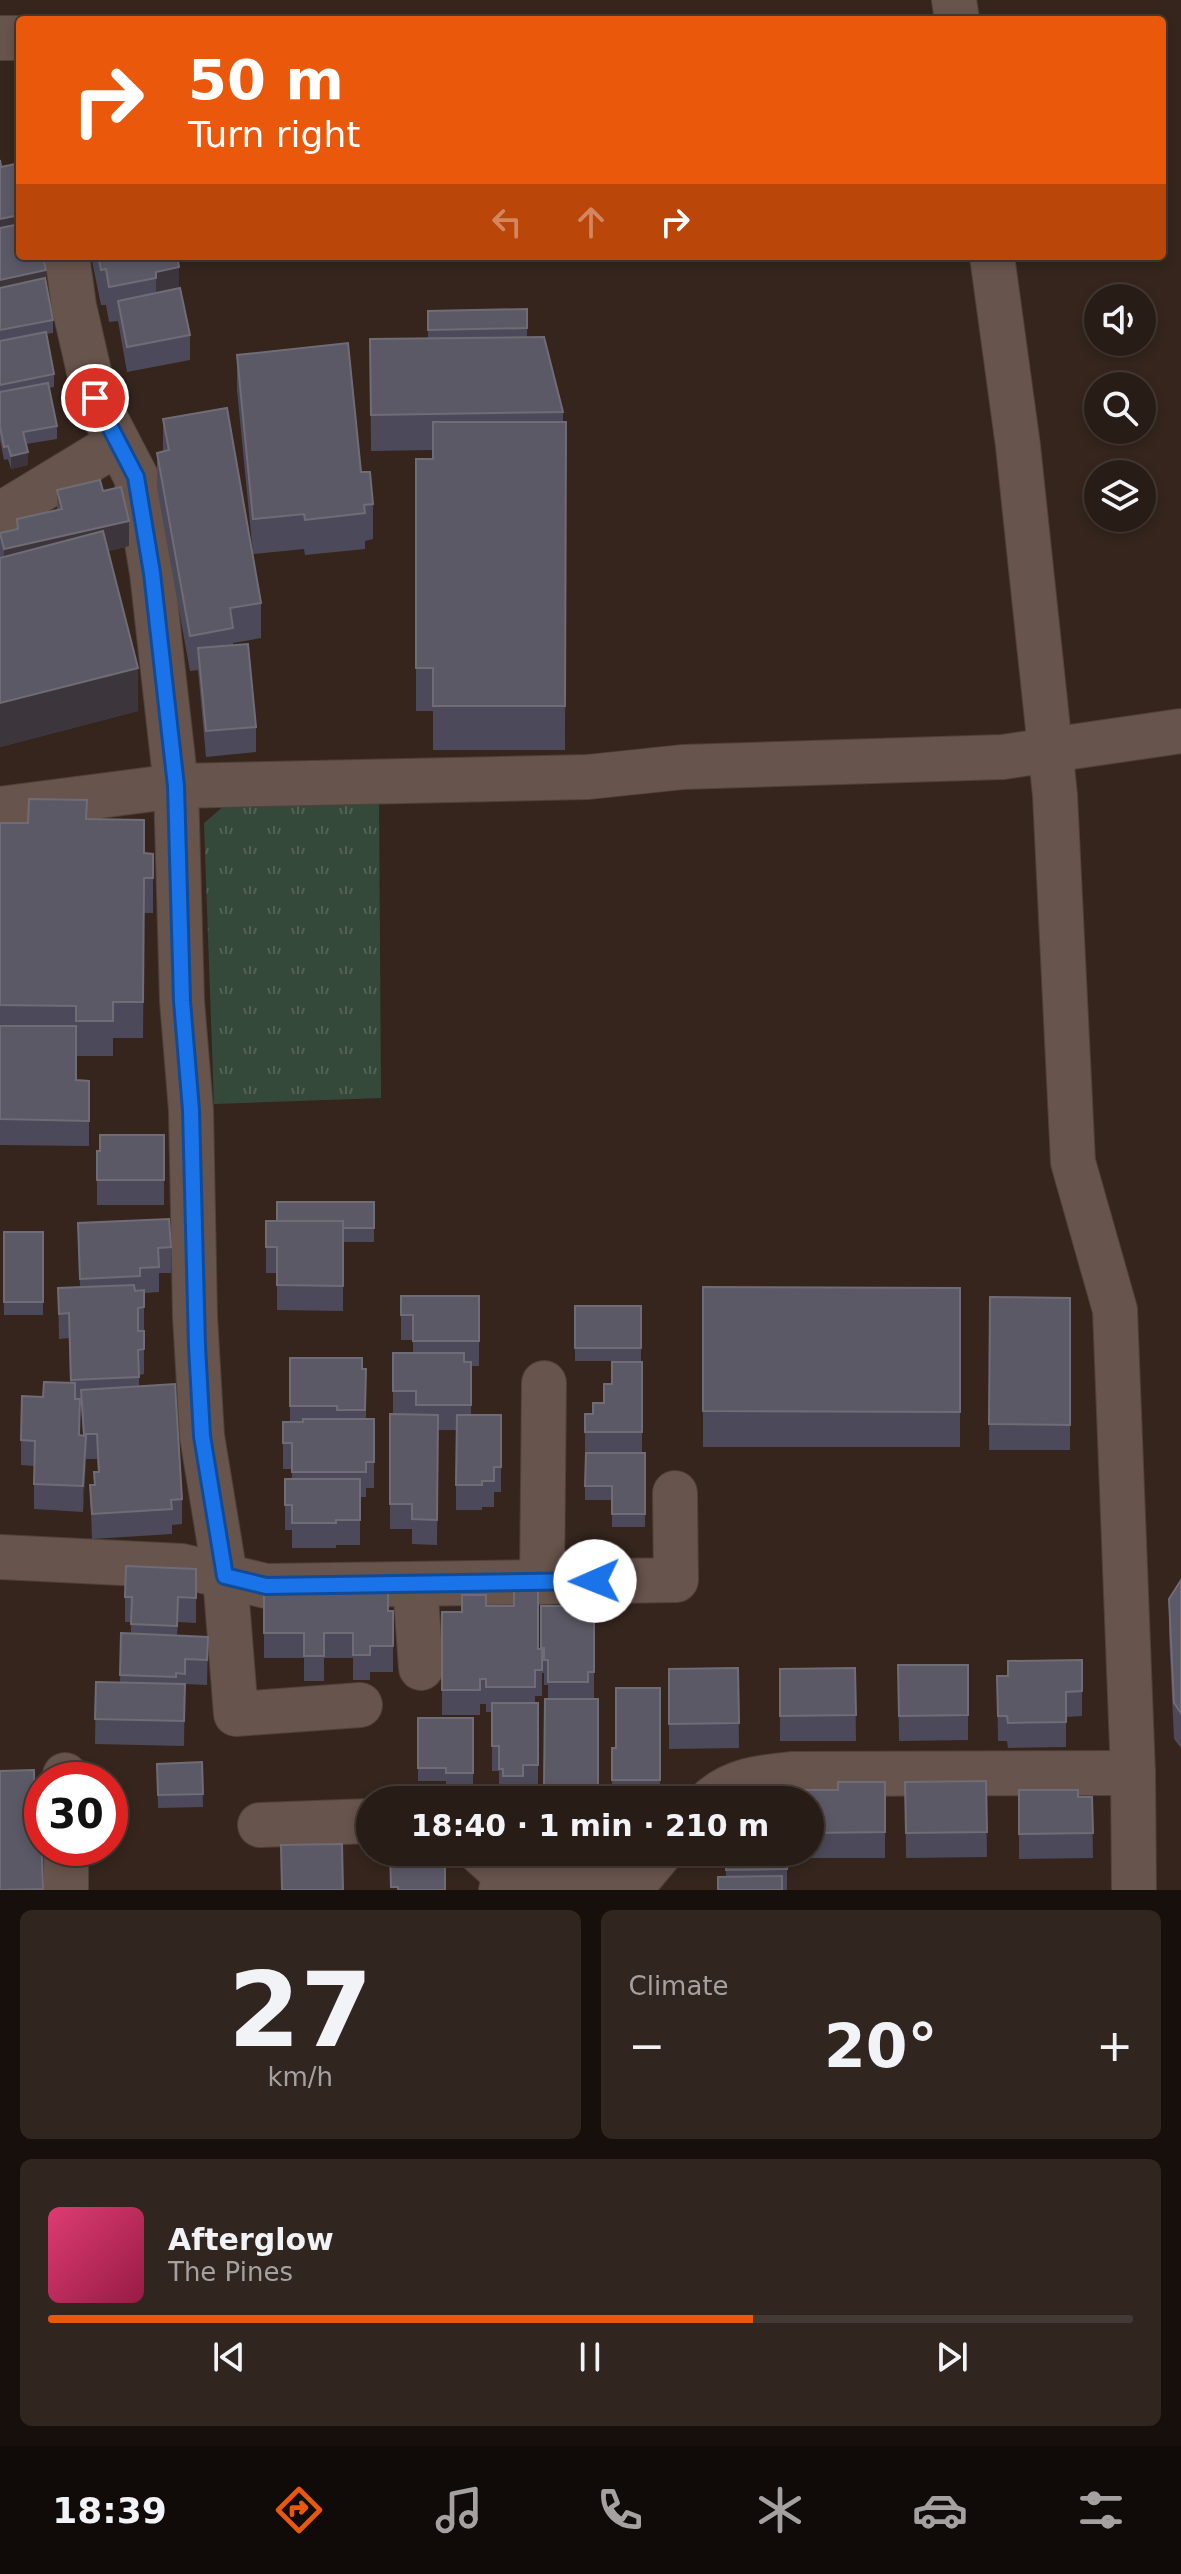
<!DOCTYPE html>
<html lang="en">
<head>
<meta charset="utf-8">
<style>
  :root { --surface:#281c16; --page:#30251f; --text:#f1f3f6; --muted:#a5a1a1; --line:#443a35; --accent:#ea580c }
  body { margin:0; font-family:"DejaVu Sans",sans-serif; background:var(--page); color:var(--text); height:100vh; display:flex; flex-direction:column; font-size:30px; white-space:nowrap }
  * { box-sizing:border-box; margin:0 }
  p { font-size:26px; color:var(--muted) }
  .icon { flex:none; width:44px; height:44px; fill:none; stroke:currentColor; stroke-width:2; stroke-linecap:round; stroke-linejoin:round }
  .map { position:relative; height:1890px; overflow:hidden }
  .drawer { display:flex; flex-direction:column; gap:20px; padding:20px; background:#160f0c; flex:1 }
  .drawer>* { flex:none }
  .banner { position:absolute; left:16px; top:16px; width:1150px; height:244px; border-radius:8px; box-shadow:0 4px 12px #0003,0 0 0 2px var(--line); background:#ea580c; color:#fff; overflow:hidden }
  .controls { position:absolute; left:1084px; top:284px; display:grid; gap:16px }
  .controls a { display:grid; place-items:center; width:72px; height:72px; border-radius:50%; background:var(--surface); box-shadow:0 4px 12px #0003,0 0 0 2px var(--line); font-size:40px }
  .speed { position:absolute; left:24px; top:1762px; display:flex; gap:16px; font-size:40px; font-weight:700; text-align:center }
  .speed>* { display:grid; place-content:center; width:104px; height:104px; border-radius:50%; background:var(--surface); box-shadow:0 4px 12px #0003,0 0 0 2px var(--line); line-height:1 }
  .speed .limit { border:12px solid #d22; background:#fff; color:#111 }
  .pin { position:absolute; display:grid; place-items:center; width:68px; height:68px; color:#fff; margin:-34px; border:4px solid #fff; border-radius:50%; box-shadow:0 2px 8px #0007 }
  .me { position:absolute; width:88px; margin:-44px; rotate:269deg; stroke-linejoin:round; filter:drop-shadow(0 0 6px #0008) }
  .turn { display:flex; align-items:center; gap:28px; height:168px; padding:0 40px; font-size:36px }
  .turn .icon { width:104px; height:104px; stroke-width:2.5 }
  .turn b { display:block; font-size:56px; line-height:68px }
  .lanes { display:flex; align-items:center; height:76px; padding:0 40px; background:#0003; justify-content:center; gap:40px; direction:ltr }
  .lanes .off { opacity:.35 }
  .big { font-size:60px; font-weight:800; line-height:1.1 }
  .drawer .widget { flex:1; display:flex; flex-direction:column; justify-content:center; gap:12px; min-width:0; padding:0 28px; border-radius:12px; background:var(--page) }
  .drawer .dial { align-items:center; gap:0 }
  .dial b { font-size:104px; line-height:1 }
  .song { display:flex; align-items:center; gap:24px }
  .cover { width:96px; height:96px; border-radius:12px; background:linear-gradient(135deg,hsl(340 70% 55%),hsl(340 70% 35%)) }
  .played { height:8px; border-radius:4px; background:linear-gradient(90deg,var(--accent) 65%,var(--line) 65%) }
  .keys { display:flex; justify-content:space-around; direction:ltr }
  .heat { display:flex; justify-content:space-between; align-items:center; font-size:44px; direction:ltr }
  .drawer .tiles { flex:1; display:grid; gap:20px; grid-template-columns:1fr 1fr }
  .widget:last-child { grid-column:span 2 }
  .trip { position:absolute; left:356px; top:1786px; width:468px; height:80px; border-radius:40px; background:var(--surface); box-shadow:0 4px 12px #0003,0 0 0 2px var(--line); font-weight:800; line-height:80px; text-align:center }
  .tab-bar { display:flex; height:128px; justify-content:space-around; align-items:center; background:#100b09; color:var(--muted) }
  .tab-bar .icon { width:56px; height:56px }
  .tab-bar .selected { color:var(--accent) }
  .tab-bar b { font-size:36px; color:var(--text) }
  .map>svg:first-child { display:block }
  .park { fill:url(#park-tufts) }
  .lines { fill:none; stroke-linecap:round; stroke-linejoin:round }
  .minor-casing { stroke:#4e413a; stroke-width:46 }
  .minor { stroke:#67544c; stroke-width:44 }
  .wall { fill:#4c4a5a; fill-rule:evenodd }
  .shaded-wall { fill:#3c353c }
  .building { fill:#5b5966; stroke:#706c76; stroke-width:2 }
  .route-casing { stroke:#114b97; stroke-width:20 }
  .route { stroke:#1a73e8; stroke-width:14 }
</style>
</head>
<body>
<div class="map">
<svg width="1181" height="1890" viewBox="0 0 1181 1890">
  <defs>
    <pattern id="park-tufts" width="24" height="20" patternUnits="userSpaceOnUse" patternTransform="scale(2)"><rect width="24" height="20" fill="#35493a"/><path d="M3 7l-1-3M5 7V3M7 7l1-3M15 17l-1-3M17 17v-4M19 17l1-3" fill="none" stroke="#526255"/></pattern>
  </defs>
  <rect width="100%" height="100%" fill="#35251d"/>
  <polygon class="park" points="379,800 381,1098 214,1104 204,823 225,805"/>
  <g class="lines">
    <g class="minor-casing">
      <g id="minor">
        <polyline points="954,0 957,20"/>
        <polyline points="0,38 20,38"/>
        <polyline points="67,256 74,306 95,398 136,477 152,573 176,786 182,1001 191,1110 195,1316 202,1436 225,1576 236,1714 360,1705"/>
        <polyline points="992,256 1018,446 1055,795 1073,1162 1115,1310 1133,1773 1134,1890"/>
        <polyline points="1,514 118,443"/>
        <polyline points="0,809 176,786 588,777 683,767 1003,757 1181,731"/>
        <polyline points="0,1557 182,1566 266,1586 676,1580 675,1493"/>
        <polyline points="542,1582 544,1383"/>
        <polyline points="415,1584 421,1668"/>
        <polyline points="65,1775 65,1780"/>
        <path d="M711,1800C734,1779 763,1777 793,1774L1133,1773"/>
        <polyline points="260,1825 370,1821"/>
        <polyline points="66,1848 66,1890"/>
        <polyline points="480,1852 512,1881"/>
        <polyline points="631,1888 661,1852"/>
        <path d="M501,1890C539,1860 594,1863 633,1890"/>
      </g>
    </g>
    <use href="#minor" class="minor"/>
  </g>
  <g class="wall">
    <polygon points="0,160 1,167 46,282 53,320 53,333 46,334 54,374 54,387 49,388 57,426 57,439 26,444 28,465 11,469 8,459 4,460 0,440"/>
    <polygon points="91,256 177,256 179,288 190,335 190,360 127,372 118,321 109,322 106,305 101,305"/>
    <polygon points="527,309 527,337 563,412 563,422 566,422 565,750 433,750 433,711 416,711 416,459 433,459 433,450 371,451 370,339 428,338 428,311"/>
    <polygon points="237,355 361,472 373,504 373,539 365,541 365,549 305,555 304,549 253,554 261,603 261,638 233,643 233,645 256,727 256,752 206,757 198,670 190,671 157,488 157,453 163,452 163,419 253,554 237,390"/>
    <polygon points="57,490 103,491 129,546 108,551 138,711 0,747 0,533 17,529 17,519 57,510"/>
    <polygon points="87,819 144,853 153,854 153,913 144,913 143,1038 113,1038 113,1056 76,1056 76,1080 89,1081 89,1146 0,1145 0,823 28,823"/>
    <polygon points="164,1135 164,1205 97,1205 97,1151"/>
    <polygon points="374,1202 374,1242 343,1242 343,1311 277,1310 277,1273 266,1273 266,1221 277,1221"/>
    <path d="M78,1223L171,1247V1273H159V1292L144,1293V1374L139,1375V1386L182,1499V1524L172,1525V1534L92,1539L90,1485H94V1472H98L97,1459H86L83,1512L34,1509V1466L21,1465V1440L43,1397L70,1383L69,1338L59,1339L58,1288L80,1287ZM80,1405H81L83,1435H80Z"/>
    <rect x="4" y="1232" width="39" height="83"/>
    <polygon points="703,1287 960,1288 960,1447 703,1447"/>
    <polygon points="401,1296 479,1296 479,1366 471,1366 471,1415 501,1415 501,1492 494,1492 494,1507 482,1507 482,1510 456,1510 456,1430 438,1430 437,1545 412,1544 412,1529 390,1529 390,1414 393,1415 393,1353 413,1353 413,1340 401,1340"/>
    <polygon points="990,1297 1070,1298 1070,1450 989,1450"/>
    <rect x="575" y="1306" width="66" height="55"/>
    <polygon points="290,1358 366,1369 366,1419 374,1419 374,1488 366,1488 366,1497 360,1497 360,1545 336,1545 336,1548 292,1548 292,1530 285,1530 285,1479 292,1479 292,1469 283,1469 283,1422 290,1422"/>
    <polygon points="642,1362 642,1453 645,1453 645,1527 612,1527 612,1500 585,1500 585,1414 593,1414 604,1403 612,1384"/>
    <polygon points="1181,1580 1181,1748 1174,1739 1169,1634 1169,1599"/>
    <polygon points="264,1582 388,1611 393,1611 393,1672 370,1672 370,1680 353,1680 353,1658 324,1658 324,1681 304,1681 304,1658 264,1658"/>
    <polygon points="594,1588 594,1698 588,1698 588,1699 598,1699 598,1800 544,1800 545,1699 548,1699 548,1685 544,1685 544,1673 542,1673 542,1696 535,1696 535,1703 538,1703 538,1790 523,1790 523,1800 503,1800 503,1794 499,1794 499,1771 492,1771 492,1712 486,1712 486,1704 480,1704 480,1715 442,1715 442,1612 462,1612 486,1606 538,1649 541,1649 541,1606 568,1606"/>
    <polygon points="196,1594 196,1623 178,1622 177,1635 208,1637 207,1685 185,1684 184,1746 95,1744 96,1682 120,1683 121,1633 131,1633 131,1622 125,1622 125,1597"/>
    <polygon points="1082,1660 1082,1716 1066,1717 1066,1747 1008,1748 1007,1741 998,1741 997,1676 1008,1676"/>
    <polygon points="898,1665 968,1665 968,1740 899,1741"/>
    <polygon points="738,1668 739,1748 669,1749 669,1669"/>
    <polygon points="855,1668 856,1741 780,1741 780,1669"/>
    <polygon points="660,1688 660,1800 612,1800 612,1748 616,1748"/>
    <polygon points="418,1718 473,1718 473,1786 446,1786 446,1781 418,1781"/>
    <polygon points="202,1762 203,1807 158,1808 157,1764"/>
    <polygon points="986,1781 987,1857 906,1858 905,1782"/>
    <polygon points="885,1782 885,1858 805,1858 805,1852 810,1852 810,1800 838,1790"/>
    <polygon points="1019,1790 1078,1797 1092,1797 1093,1858 1019,1859"/>
    <polygon points="726,1852 787,1852 787,1890 718,1890 726,1877"/>
  </g>
  <g class="shaded-wall">
    <polygon points="20,215 20,228 0,232 0,219"/>
    <polygon points="179,267 179,303 156,307 156,272"/>
    <polygon points="46,270 46,284 0,293 0,280"/>
    <polygon points="28,452 28,465 11,469 11,456"/>
    <polygon points="129,521 129,546 4,574 4,549"/>
    <polygon points="138,668 138,711 0,747 0,703"/>
    <polygon points="86,1436 86,1461 83,1512 83,1486"/>
  </g>
  <g class="building">
    <polygon points="0,160 1,167 20,163 20,215 0,219"/>
    <polygon points="20,224 20,256 43,256 46,270 0,280 0,228"/>
    <polygon points="98,256 177,256 179,267 156,272 156,278 109,287 106,269 101,270"/>
    <polygon points="45,278 53,320 0,330 0,288"/>
    <polygon points="180,288 190,335 127,347 118,301"/>
    <polygon points="527,309 527,328 428,330 428,311"/>
    <polygon points="46,332 54,374 0,385 0,341"/>
    <polygon points="544,337 563,412 371,415 370,339"/>
    <polygon points="348,343 361,472 370,472 373,504 364,505 365,513 305,520 304,514 253,519 237,355"/>
    <polygon points="48,383 57,426 23,432 28,452 11,456 8,446 4,447 0,427 0,392"/>
    <polygon points="227,408 261,603 230,608 233,628 190,636 157,453 169,450 163,419"/>
    <polygon points="433,422 566,422 565,706 433,706 433,668 416,668 416,459 433,459"/>
    <polygon points="100,480 103,491 121,487 129,521 4,549 0,533 18,529 17,519 62,509 57,490"/>
    <polygon points="103,531 138,668 0,703 0,558"/>
    <polygon points="248,644 256,727 206,731 198,648"/>
    <polygon points="29,799 87,800 86,819 144,820 144,853 153,854 153,878 144,878 143,1002 113,1002 113,1021 76,1021 76,1006 0,1005 0,823 28,823"/>
    <polygon points="0,1026 76,1026 76,1080 89,1081 89,1121 0,1119"/>
    <polygon points="100,1135 164,1135 164,1180 97,1180 97,1151 100,1151"/>
    <polygon points="277,1202 374,1202 374,1228 343,1228 343,1221 277,1221"/>
    <polygon points="169,1219 171,1247 158,1248 159,1267 140,1268 140,1276 80,1279 78,1223"/>
    <polygon points="266,1221 343,1221 343,1286 277,1285 277,1247 266,1247"/>
    <rect x="4" y="1232" width="39" height="70"/>
    <polygon points="134,1285 135,1291 144,1290 144,1307 138,1308 138,1331 144,1331 144,1349 138,1350 139,1377 71,1380 69,1313 59,1314 58,1288"/>
    <polygon points="703,1287 960,1288 960,1412 703,1411"/>
    <polygon points="401,1296 479,1296 479,1341 413,1341 413,1315 401,1315"/>
    <polygon points="990,1297 1070,1298 1070,1425 989,1424"/>
    <rect x="575" y="1306" width="66" height="42"/>
    <polygon points="393,1353 464,1353 464,1362 471,1362 471,1405 416,1405 416,1391 393,1391"/>
    <polygon points="290,1358 362,1358 362,1369 366,1369 365,1410 337,1410 337,1406 290,1406"/>
    <polygon points="612,1362 642,1362 642,1432 585,1432 585,1414 593,1414 593,1403 604,1403 604,1384 612,1384"/>
    <polygon points="44,1382 75,1383 75,1399 80,1399 79,1435 86,1436 83,1486 34,1484 35,1441 21,1440 22,1396 43,1397"/>
    <polygon points="175,1384 182,1499 171,1500 172,1509 92,1514 90,1485 95,1485 94,1472 99,1472 97,1434 84,1434 81,1390"/>
    <polygon points="390,1414 438,1415 437,1520 412,1519 412,1504 390,1504"/>
    <polygon points="457,1415 501,1415 501,1467 494,1467 494,1481 482,1481 482,1485 456,1485"/>
    <polygon points="303,1419 374,1419 374,1462 366,1462 366,1472 292,1472 292,1443 283,1443 283,1422 303,1422"/>
    <polygon points="586,1453 645,1453 645,1514 612,1514 612,1486 585,1486"/>
    <polygon points="285,1479 360,1479 360,1520 336,1520 336,1523 292,1523 292,1505 285,1505"/>
    <polygon points="126,1566 196,1569 196,1598 178,1597 177,1626 131,1624 132,1597 125,1597"/>
    <polygon points="1181,1580 1181,1713 1174,1703 1169,1599"/>
    <polygon points="264,1582 388,1582 388,1611 393,1611 393,1646 370,1646 370,1655 353,1655 353,1633 324,1633 324,1656 304,1656 304,1633 264,1633"/>
    <polygon points="568,1587 594,1588 594,1672 588,1672 588,1682 548,1682 548,1660 544,1660 544,1648 541,1648 541,1606 568,1606"/>
    <polygon points="514,1589 538,1589 538,1649 542,1649 542,1670 535,1670 535,1687 486,1687 486,1679 480,1679 480,1690 442,1690 442,1612 462,1612 462,1595 486,1595 486,1606 514,1606"/>
    <polygon points="121,1633 208,1637 207,1660 185,1659 185,1674 176,1673 176,1677 120,1675"/>
    <polygon points="1082,1660 1082,1691 1066,1692 1066,1722 1008,1723 1007,1716 998,1716 997,1676 1008,1676 1008,1661"/>
    <polygon points="898,1665 968,1665 968,1715 899,1716"/>
    <polygon points="738,1668 739,1723 669,1724 669,1669"/>
    <polygon points="855,1668 856,1715 780,1716 780,1669"/>
    <polygon points="96,1682 185,1684 184,1721 95,1719"/>
    <polygon points="616,1688 660,1688 660,1780 612,1780 612,1748 616,1748"/>
    <polygon points="545,1699 598,1699 598,1787 544,1787"/>
    <polygon points="492,1703 538,1703 538,1765 523,1765 523,1776 503,1776 503,1769 499,1769 499,1746 492,1746"/>
    <polygon points="418,1718 473,1718 473,1773 446,1773 446,1768 418,1768"/>
    <polygon points="202,1762 203,1794 158,1795 157,1764"/>
    <polygon points="34,1770 35,1833 41,1833 43,1889 0,1890 0,1771"/>
    <polygon points="986,1781 987,1832 906,1833 905,1782"/>
    <polygon points="838,1782 885,1782 885,1832 810,1833 810,1800 805,1800 804,1790 838,1790"/>
    <polygon points="1019,1790 1078,1790 1078,1797 1092,1797 1093,1833 1019,1834"/>
    <rect x="733" y="1797" width="39" height="3"/>
    <polygon points="342,1844 343,1890 282,1890 281,1845"/>
    <polygon points="390,1852 445,1852 445,1890 398,1890 398,1887 391,1887"/>
    <polygon points="726,1852 787,1852 787,1869 726,1870"/>
    <polygon points="782,1876 782,1890 718,1890 718,1877"/>
  </g>
  <g class="lines">
    <g class="route-casing">
      <polyline id="route" points="95,398 136,477 152,573 176,786 182,1001 191,1110 197,1346 202,1436 225,1576 266,1586 595,1581"/>
    </g>
    <use href="#route" class="route"/>
  </g>
</svg>
<div class="controls">
<a><svg class="icon" aria-label="sound" viewBox="0 0 24 24"><path d="M4 9h4l5-4v14l-5-4H4zM17 9q2 3 0 6"/></svg></a>
<a><svg class="icon" aria-label="search" viewBox="0 0 24 24"><circle cx="10" cy="10" r="6"/><path d="M15 15l6 6"/></svg></a>
<a><svg class="icon" aria-label="layers" viewBox="0 0 24 24"><path d="M12 4l9 5-9 5-9-5zM3 14l9 5 9-5"/></svg></a>
</div>
<div class="speed"><div class="limit">30</div></div>
<div class="pin" style="left:95px;top:398px;background:#d93025"><svg class="icon" aria-label="arrive" viewBox="0 0 24 24"><path d="M6 21V4h12l-3 4 3 4H6"/></svg></div>
<svg class="me" style="left:595px;top:1581px" viewBox="-20 -20 40 40"><circle r="19" fill="#fff"/><path d="M0-13L10 11 0 6-10 11z" fill="#1a73e8"/></svg>
<div class="trip">18:40 · 1 min · 210 m</div>
<div class="banner">
<div class="turn"><svg class="icon" aria-label="right" viewBox="0 0 24 24"><path d="M7 20v-9h11M14 6l5 5-5 5"/></svg><div><b>50 m</b>Turn right</div></div>
<div class="lanes"><svg class="icon off" aria-label="left" viewBox="0 0 24 24"><path d="M17 20v-9H6M10 6l-5 5 5 5"/></svg><svg class="icon off" aria-label="ahead" viewBox="0 0 24 24"><path d="M12 20V5M6 11l6-6 6 6"/></svg><svg class="icon" aria-label="right" viewBox="0 0 24 24"><path d="M7 20v-9h11M14 6l5 5-5 5"/></svg></div>
</div>
</div>
<section class="drawer">
<div class="tiles">
<div class="widget dial"><b>27</b><p>km/h</p></div>
<div class="widget"><p>Climate</p>
<div class="heat"><a>−</a><b class="big">20°</b><a>+</a></div>
</div>
<div class="widget">
<div class="song"><i class="cover"></i><div><b>Afterglow</b><p>The Pines</p></div></div>
<div class="played"></div>
<div class="keys"><svg class="icon" aria-label="previous" viewBox="0 0 24 24"><path d="M18 5L8 12l10 7zM5 5v14"/></svg><svg class="icon" aria-label="pause" viewBox="0 0 24 24"><path d="M8 5v14M16 5v14"/></svg><svg class="icon" aria-label="next" viewBox="0 0 24 24"><path d="M6 5l10 7-10 7zM19 5v14"/></svg></div>
</div>
</div>
</section>
<nav class="tab-bar">
<b>18:39</b>
<svg class="icon selected" aria-label="directions" viewBox="0 0 24 24"><path d="M12 3l9 9-9 9-9-9zM9 14v-3h6M13 9l2 2-2 2"/></svg>
<svg class="icon" aria-label="music" viewBox="0 0 24 24"><path d="M9 18V5l10-2v13"/><circle cx="6" cy="18" r="3"/><circle cx="16" cy="16" r="3"/></svg>
<svg class="icon" aria-label="phone" viewBox="0 0 24 24"><path d="M5 4h4l2 5-3 2q2 4 5 5l2-3 5 2v4C11 20 4 13 5 4z"/></svg>
<svg class="icon" aria-label="climate" viewBox="0 0 24 24"><path d="M12 3v18M4 7l16 10M4 17L20 7"/></svg>
<svg class="icon" aria-label="car" viewBox="0 0 24 24"><path d="M5 17H2v-5l4-1 3-4h7l3 4 3 1v5h-3M9 17h6M6 11h13"/><circle cx="7" cy="17" r="2"/><circle cx="17" cy="17" r="2"/></svg>
<svg class="icon" aria-label="filters" viewBox="0 0 24 24"><path d="M4 7h16M4 17h16"/><circle cx="9" cy="7" r="2"/><circle cx="15" cy="17" r="2"/></svg>
</nav>
</body>
</html>
